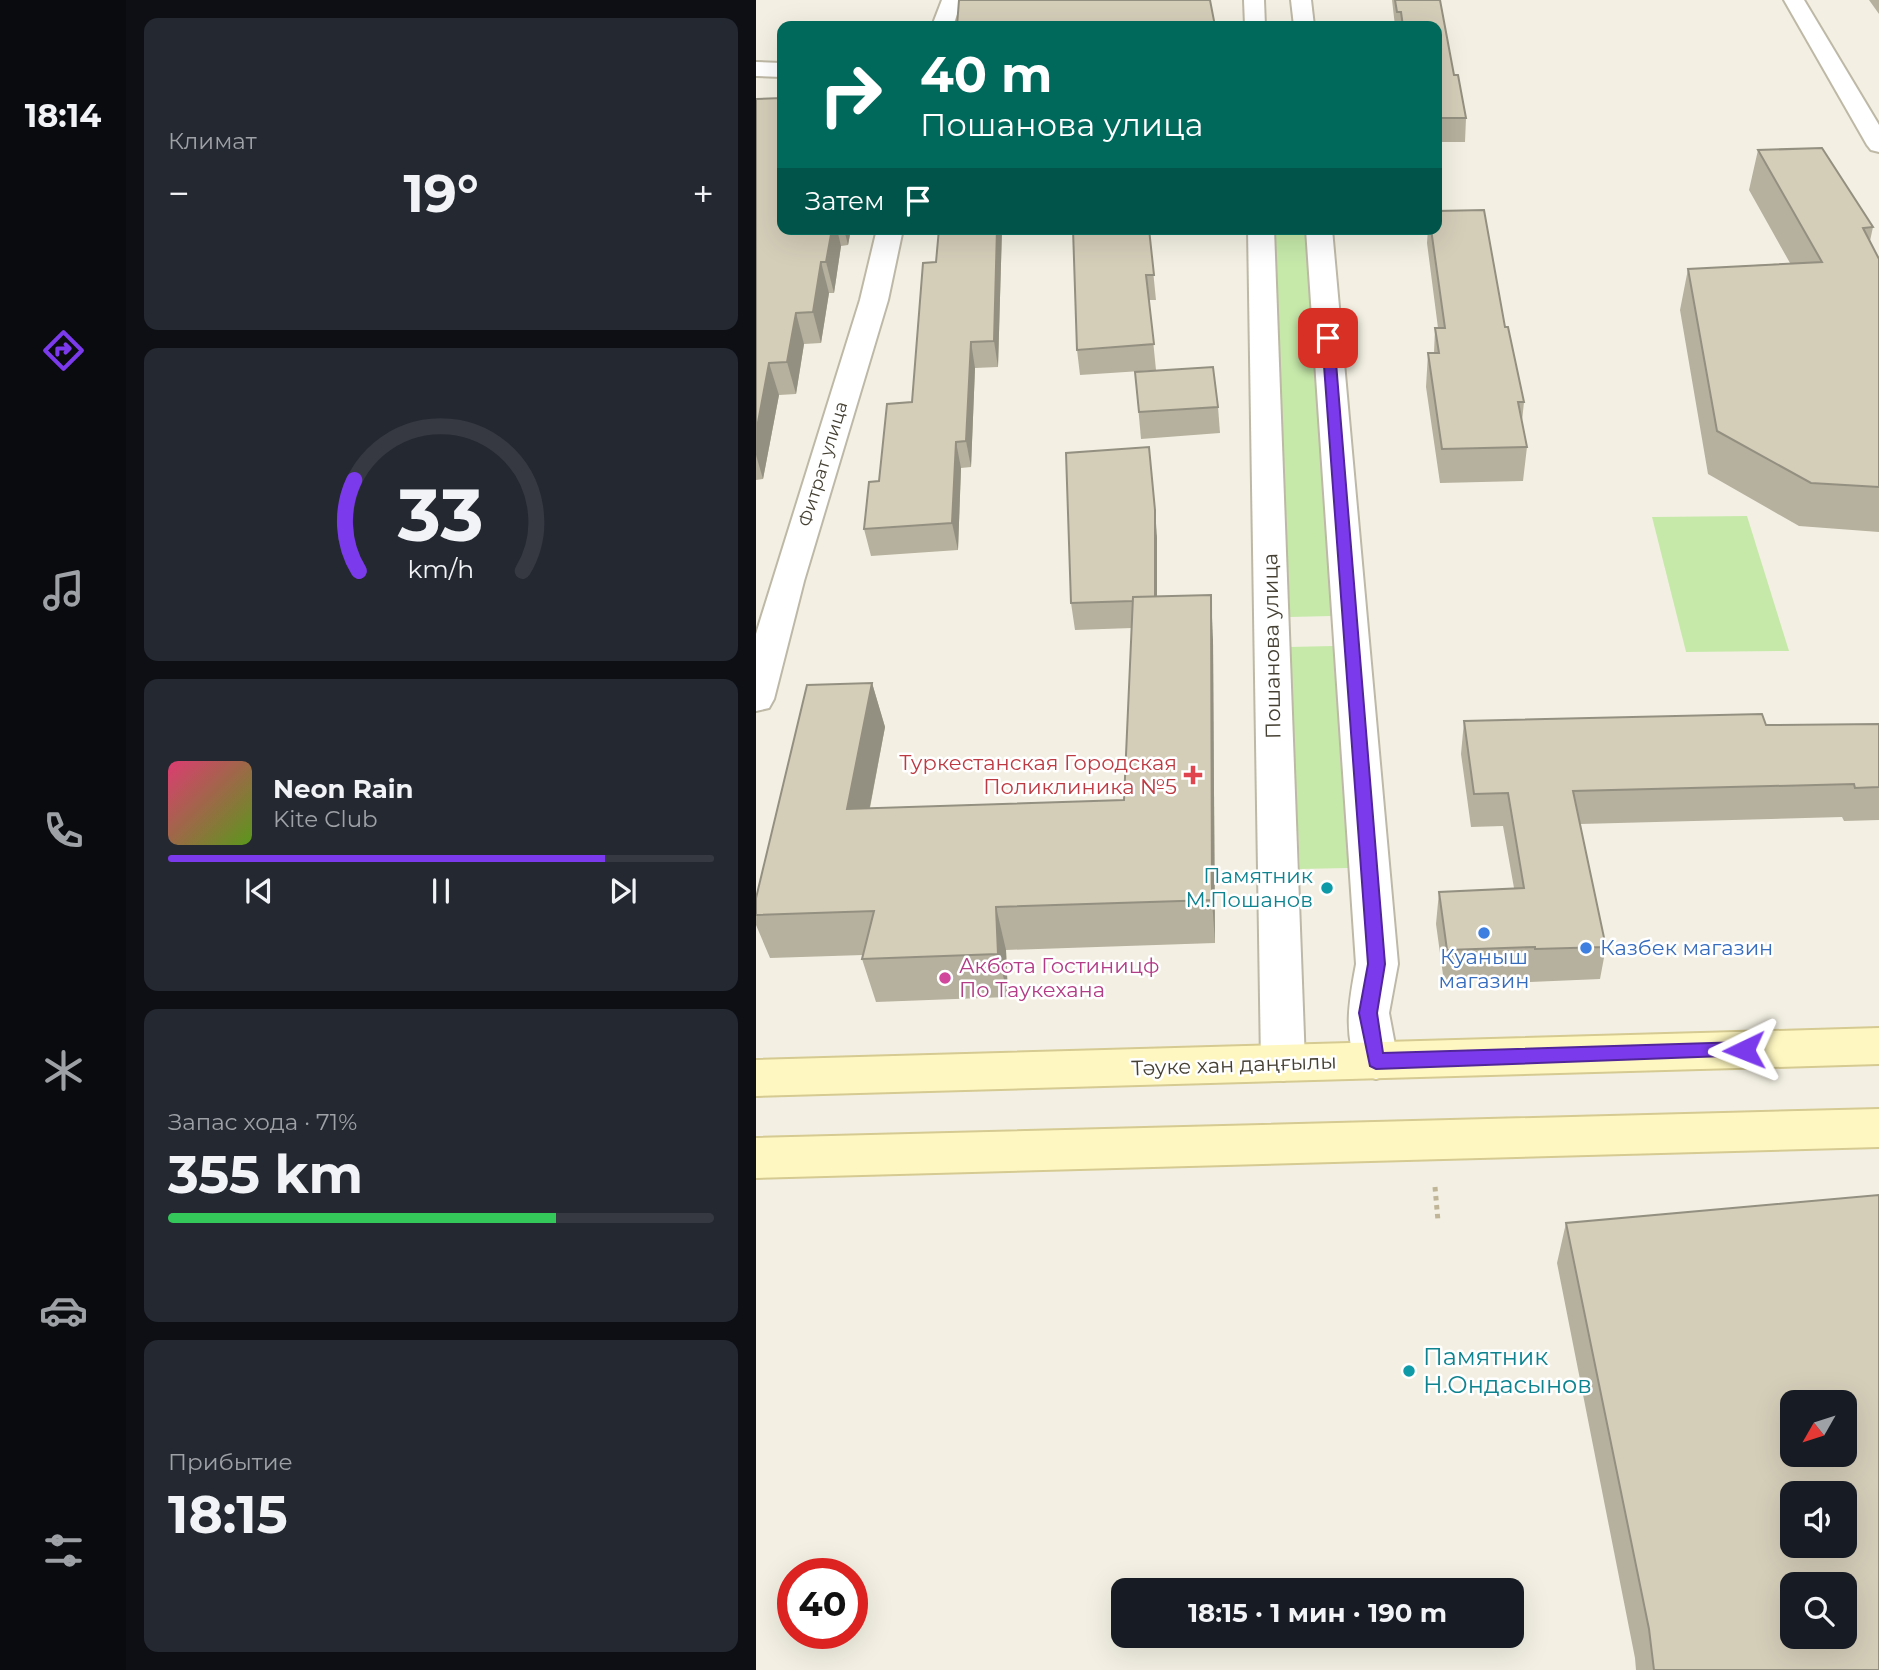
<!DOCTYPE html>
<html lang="ru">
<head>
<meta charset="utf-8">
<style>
  :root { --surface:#171b24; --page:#242831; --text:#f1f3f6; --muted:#9ea1a6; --line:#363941; --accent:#7c3aed }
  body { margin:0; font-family:Montserrat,sans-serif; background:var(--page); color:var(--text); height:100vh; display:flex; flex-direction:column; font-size:26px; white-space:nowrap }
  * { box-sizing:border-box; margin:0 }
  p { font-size:23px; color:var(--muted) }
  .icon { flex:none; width:38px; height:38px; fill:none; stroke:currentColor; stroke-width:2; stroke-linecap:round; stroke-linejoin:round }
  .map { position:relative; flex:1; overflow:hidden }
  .side { display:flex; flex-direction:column; gap:18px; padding:18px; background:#0d0f14; width:630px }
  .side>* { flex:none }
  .top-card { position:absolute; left:21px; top:21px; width:665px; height:214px; border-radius:14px; box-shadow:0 7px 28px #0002; background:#00695c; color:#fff; overflow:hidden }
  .needle { width:46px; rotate:231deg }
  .fabs { position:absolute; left:1024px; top:1390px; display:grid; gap:14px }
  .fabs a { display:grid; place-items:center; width:77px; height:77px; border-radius:14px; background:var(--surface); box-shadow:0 7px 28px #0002; font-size:35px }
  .speed { position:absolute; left:21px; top:1558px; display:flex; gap:14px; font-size:35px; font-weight:700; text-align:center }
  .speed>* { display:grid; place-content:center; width:91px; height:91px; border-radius:50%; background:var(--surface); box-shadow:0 7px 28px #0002; line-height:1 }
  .speed .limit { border:10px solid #d22; background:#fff; color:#111 }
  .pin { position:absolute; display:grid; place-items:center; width:60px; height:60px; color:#fff; margin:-30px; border-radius:14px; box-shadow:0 4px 10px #0006 }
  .me { position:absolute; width:77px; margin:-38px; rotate:268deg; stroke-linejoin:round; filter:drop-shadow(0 0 5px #0008) }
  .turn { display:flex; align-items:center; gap:24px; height:147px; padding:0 28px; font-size:32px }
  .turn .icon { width:91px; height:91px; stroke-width:2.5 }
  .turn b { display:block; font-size:49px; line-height:60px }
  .then { display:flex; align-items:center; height:66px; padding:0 28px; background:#0003; gap:14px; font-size:26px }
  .big { font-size:52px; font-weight:700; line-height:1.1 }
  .side .tile { flex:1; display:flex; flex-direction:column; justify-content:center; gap:10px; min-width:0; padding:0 24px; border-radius:14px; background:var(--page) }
  .side .dial { align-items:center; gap:0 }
  .dial svg { height:182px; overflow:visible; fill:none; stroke:var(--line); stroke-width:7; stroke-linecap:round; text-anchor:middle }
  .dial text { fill:var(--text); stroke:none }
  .song { display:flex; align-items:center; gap:21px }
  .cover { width:84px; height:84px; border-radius:10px; background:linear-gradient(135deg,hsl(340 70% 55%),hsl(90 70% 35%)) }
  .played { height:7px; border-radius:4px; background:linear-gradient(90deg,var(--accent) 80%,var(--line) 80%) }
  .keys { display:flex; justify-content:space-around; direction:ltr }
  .heat { display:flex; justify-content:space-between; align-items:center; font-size:38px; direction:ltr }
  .charge { height:10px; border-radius:5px; background:linear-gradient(90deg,#34c759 71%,var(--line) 0) }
  .trip { position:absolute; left:355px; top:1578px; width:413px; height:70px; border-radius:14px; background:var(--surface); box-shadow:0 7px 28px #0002; font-weight:700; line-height:70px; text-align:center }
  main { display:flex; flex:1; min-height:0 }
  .menu { display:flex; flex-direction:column; width:126px; justify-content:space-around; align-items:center; background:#090b0e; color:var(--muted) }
  .menu .icon { width:49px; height:49px }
  .menu .on { color:var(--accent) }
  .menu b { font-size:32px; color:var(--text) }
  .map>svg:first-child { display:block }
  .green { fill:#c6e9aa }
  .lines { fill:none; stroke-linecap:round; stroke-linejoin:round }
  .street-casing { stroke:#beb8a6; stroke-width:4 }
  .secondary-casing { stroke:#d5ca91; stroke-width:4 }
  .path { stroke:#c0b697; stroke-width:5; stroke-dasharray:4.5 4.5; stroke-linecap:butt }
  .street { fill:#fff; fill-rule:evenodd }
  .secondary { fill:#fff7c1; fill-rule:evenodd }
  .wall { fill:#b6b09e }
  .shaded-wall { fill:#949081 }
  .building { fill:#d4cdb8; stroke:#949081; stroke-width:2; fill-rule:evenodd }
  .route { fill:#7c3aed; stroke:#51269a; stroke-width:2 }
  .health-dot { fill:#e0444e; stroke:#fff; stroke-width:2.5 }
  .culture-dot { fill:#0f9aa8; stroke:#fff; stroke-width:2.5 }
  .shop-dot { fill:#3f7fe0; stroke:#fff; stroke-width:2.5 }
  .hotel-dot { fill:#d1479c; stroke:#fff; stroke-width:2.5 }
  .labels { text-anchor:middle; stroke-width:5; stroke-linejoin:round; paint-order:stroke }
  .far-street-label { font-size:18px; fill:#454033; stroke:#fff }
  .street-label { font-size:21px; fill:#454033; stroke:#fff }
  .health-label { font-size:21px; fill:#be3a42; stroke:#fff; text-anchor:end }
  .culture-label { font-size:21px; fill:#0d838f; stroke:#fff; text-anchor:end }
  .shop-label { font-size:21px; fill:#366cbe; stroke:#fff; text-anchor:start }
  .hotel-label { font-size:21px; fill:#b23c85; stroke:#fff; text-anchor:start }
  .near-culture-label { font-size:24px; fill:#0d838f; stroke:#fff; text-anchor:start }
</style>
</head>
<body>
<main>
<nav class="menu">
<b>18:14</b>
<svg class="icon on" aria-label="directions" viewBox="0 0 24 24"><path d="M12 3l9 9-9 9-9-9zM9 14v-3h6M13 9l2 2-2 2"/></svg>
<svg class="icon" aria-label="music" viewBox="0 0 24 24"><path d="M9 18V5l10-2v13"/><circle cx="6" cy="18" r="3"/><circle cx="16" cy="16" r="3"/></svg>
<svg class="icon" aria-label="phone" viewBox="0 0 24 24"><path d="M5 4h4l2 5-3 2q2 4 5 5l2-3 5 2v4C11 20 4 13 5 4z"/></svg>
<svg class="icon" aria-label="climate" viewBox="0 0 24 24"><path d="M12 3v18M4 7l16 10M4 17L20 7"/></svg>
<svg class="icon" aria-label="car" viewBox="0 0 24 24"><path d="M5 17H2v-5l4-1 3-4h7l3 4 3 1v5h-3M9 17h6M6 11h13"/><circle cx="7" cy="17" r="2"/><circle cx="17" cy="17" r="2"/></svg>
<svg class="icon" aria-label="filters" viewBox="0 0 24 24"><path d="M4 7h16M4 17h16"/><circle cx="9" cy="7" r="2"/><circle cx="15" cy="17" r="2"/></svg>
</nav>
<section class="side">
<div class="tile"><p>Климат</p>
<div class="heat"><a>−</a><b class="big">19°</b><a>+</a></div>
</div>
<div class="tile dial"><svg viewBox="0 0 100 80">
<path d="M14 69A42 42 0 1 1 86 69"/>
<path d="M14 69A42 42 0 0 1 12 29" stroke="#7c3aed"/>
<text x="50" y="56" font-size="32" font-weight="700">33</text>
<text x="50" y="72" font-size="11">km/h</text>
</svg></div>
<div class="tile">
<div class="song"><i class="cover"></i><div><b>Neon Rain</b><p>Kite Club</p></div></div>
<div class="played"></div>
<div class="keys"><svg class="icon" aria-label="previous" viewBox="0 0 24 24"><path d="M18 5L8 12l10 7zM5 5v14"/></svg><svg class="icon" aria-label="pause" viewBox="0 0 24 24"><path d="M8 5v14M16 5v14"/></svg><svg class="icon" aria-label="next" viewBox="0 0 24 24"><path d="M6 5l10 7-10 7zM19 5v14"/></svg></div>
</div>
<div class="tile"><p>Запас хода · 71%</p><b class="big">355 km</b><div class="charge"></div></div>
<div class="tile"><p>Прибытие</p><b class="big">18:15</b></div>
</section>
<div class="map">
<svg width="1123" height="1670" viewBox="0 0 1123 1670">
  <rect width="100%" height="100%" fill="#f3f0e3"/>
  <g class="green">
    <polygon points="519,229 550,229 576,616 534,617"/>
    <polygon points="991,516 1033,651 930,652 896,517"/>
    <polygon points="577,646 592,868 544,869 533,647"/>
  </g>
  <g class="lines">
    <g class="street-casing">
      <g id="street">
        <polygon points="186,0 206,0 197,26 176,26"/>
        <polygon points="488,0 508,0 509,26 489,26"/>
        <polygon points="535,0 555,0 558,26 538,26"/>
        <polygon points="1028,0 1048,0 1123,125 1123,152 1115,150 1111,145"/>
        <polygon points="0,62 26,63 26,77 0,76"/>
        <polygon points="121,229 147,229 132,300 48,581 18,699 13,708 0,711 0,634 104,300"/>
        <polygon points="492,229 518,229 549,1063 542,1076 527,1081 512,1076 505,1063"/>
        <path d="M550,229H576L642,964L633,1013L642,1061L635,1074L620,1079L605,1074C586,1037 593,1002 600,964Z"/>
      </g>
    </g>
    <g class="secondary-casing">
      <g id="secondary">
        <polygon points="1123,1028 1123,1064 0,1096 0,1060"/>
        <polygon points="1123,1109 1123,1147 0,1178 0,1138"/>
      </g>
    </g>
    <polyline class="path" points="679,1187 682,1221"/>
    <use href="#street" class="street"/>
    <use href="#secondary" class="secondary"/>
  </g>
  <g class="wall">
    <polygon points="636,0 684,0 698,75 710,118 709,142 681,142 681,26 639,26"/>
    <polygon points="1113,0 1123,0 1123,14"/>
    <polygon points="0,99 26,229 95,229 92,245 85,246 78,293 73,293 65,343 48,344 40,394 23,395 7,479 0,480"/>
    <polygon points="1002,150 1117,227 1114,241 1123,259 1123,532 1043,526 952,474 924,310 932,269 1034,263 993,190"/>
    <polygon points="246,229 242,367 219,368 215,467 205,468 202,550 115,556 108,529 123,481 156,402 180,262"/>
    <polygon points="317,229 408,229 393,230 400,300 393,300 400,370 324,375 321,350"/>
    <polygon points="672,229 681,229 749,327 768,402 766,421 771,447 767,481 684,483 670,387 672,353 678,353 679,328 682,328 671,243"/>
    <polygon points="379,372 462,407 464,433 385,439"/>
    <polygon points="401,537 401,597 457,640 459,943 250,950 252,997 120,1002 106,959 107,955 14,958 0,925 0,898 116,683 129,727 114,808 368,800 376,628 319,630 315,603"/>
    <polygon points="708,721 1010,725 1123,724 1123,820 1088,821 1086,817 824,824 850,947 844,979 774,982 774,979 688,982 680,924 683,892 758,888 747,826 715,827 705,754"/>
    <polygon points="810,1223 1123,1670 880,1670 879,1658 801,1263"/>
  </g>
  <g class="shaded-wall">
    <polygon points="76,229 81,229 85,246 78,293 70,262"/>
    <polygon points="88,229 95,229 92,245"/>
    <polygon points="241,229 246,229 242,367 238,341"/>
    <polygon points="65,262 73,293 65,343 57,312"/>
    <polygon points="40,313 48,344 40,394 31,362"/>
    <polygon points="215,342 219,368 215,467 210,441"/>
    <polygon points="13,363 23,395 7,479 0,455 0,433"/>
    <polygon points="200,442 205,468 202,550 196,523"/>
    <polygon points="399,510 401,537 401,627 399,600"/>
    <polygon points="455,595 457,640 459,943 456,900"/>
    <polygon points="116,683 129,727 105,853 91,809"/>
    <polygon points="240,907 250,950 252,997 242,954"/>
  </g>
  <g class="building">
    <polygon points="203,0 454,0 459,26 201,26"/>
    <polygon points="639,0 684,0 698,75 702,75 710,118 681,118 681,26 647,26 645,12 641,12"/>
    <polygon points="26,98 26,229 76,229 70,262 65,262 57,312 40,313 31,362 13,363 0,433 0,99"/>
    <polygon points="1066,148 1117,227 1107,228 1123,259 1123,487 1055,483 961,431 932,269 1066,262 1002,150"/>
    <polygon points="728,210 749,327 752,327 768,402 762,402 771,447 686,449 672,353 683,353 679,328 689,328 675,229 681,229 681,211"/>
    <polygon points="183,229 241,229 238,341 215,342 210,441 200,442 196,523 108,529 113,482 123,481 131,404 156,402 167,263 180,262"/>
    <polygon points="317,229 393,229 398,275 390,275 398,344 321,350"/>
    <polygon points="457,367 462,407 383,412 379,372"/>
    <polygon points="393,447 399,510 399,597 377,597 377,601 315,603 310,453"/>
    <polygon points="455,595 456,900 240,907 242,954 106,959 118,911 0,915 0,898 51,685 116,683 91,809 368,800 377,597"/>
    <polygon points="1006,714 1010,725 1123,724 1123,787 1099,788 1098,784 817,791 850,947 779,949 779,947 691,950 683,892 768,888 752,793 718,794 708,721"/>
    <path d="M1123,1195V1670H898L893,1629L810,1223ZM1036,1402H1088V1454H1036ZM1036,1493H1088V1545H1036ZM1036,1584H1088V1636H1036Z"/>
  </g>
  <polygon class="route" points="572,335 578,338 629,964 621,1013 627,1053 988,1042 995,1045 997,1050 995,1055 620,1069 614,1066 603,1013 612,964 566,338"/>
  <path class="health-dot" d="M433.5 764.5h7v7h7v7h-7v7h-7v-7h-7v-7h7z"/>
  <g class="culture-dot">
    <circle cx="571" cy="888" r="7"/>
    <circle cx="653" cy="1371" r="7"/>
  </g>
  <g class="shop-dot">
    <circle cx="728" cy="933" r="7"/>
    <circle cx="830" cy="948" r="7"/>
  </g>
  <circle class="hotel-dot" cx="189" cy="978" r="7"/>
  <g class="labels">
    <g class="far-street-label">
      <text transform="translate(67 464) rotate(-73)" y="6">Фитрат улица</text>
    </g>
    <g class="street-label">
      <text transform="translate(516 646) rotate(-91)" y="7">Пошанова улица</text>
      <text transform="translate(478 1065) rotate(-2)" y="7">Тәуке хан даңғылы</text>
    </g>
    <g class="health-label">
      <text x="421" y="770">Туркестанская Городская<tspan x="421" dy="24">Поликлиника №5</tspan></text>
    </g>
    <g class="culture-label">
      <text x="557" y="883">Памятник<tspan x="557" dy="24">М.Пошанов</tspan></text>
    </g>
    <g class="shop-label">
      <text x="844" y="955">Казбек магазин</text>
      <text x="728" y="964" text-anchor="middle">Куаныш<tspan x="728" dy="24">магазин</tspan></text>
    </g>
    <g class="hotel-label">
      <text x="203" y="973">Акбота Гостиницф<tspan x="203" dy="24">По Таукехана</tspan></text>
    </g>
    <g class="near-culture-label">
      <text x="667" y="1365">Памятник<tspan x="667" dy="28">Н.Ондасынов</tspan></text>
    </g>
  </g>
</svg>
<div class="fabs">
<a><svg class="needle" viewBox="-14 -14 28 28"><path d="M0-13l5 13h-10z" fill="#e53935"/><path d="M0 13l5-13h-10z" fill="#9ea1a6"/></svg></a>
<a><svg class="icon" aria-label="sound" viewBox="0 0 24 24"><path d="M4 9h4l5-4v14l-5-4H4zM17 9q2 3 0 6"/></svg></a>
<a><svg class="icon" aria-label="search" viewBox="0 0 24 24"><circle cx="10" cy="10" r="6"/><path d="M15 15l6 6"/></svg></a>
</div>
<div class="speed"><div class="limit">40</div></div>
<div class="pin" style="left:572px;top:338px;background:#d93025"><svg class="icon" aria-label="arrive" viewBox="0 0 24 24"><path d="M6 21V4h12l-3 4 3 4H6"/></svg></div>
<svg class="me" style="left:988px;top:1050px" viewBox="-20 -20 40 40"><path d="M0-17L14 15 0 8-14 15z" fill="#7c3aed" stroke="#fff" stroke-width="4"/></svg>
<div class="trip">18:15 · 1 мин · 190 m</div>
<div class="top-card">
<div class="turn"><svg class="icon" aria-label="right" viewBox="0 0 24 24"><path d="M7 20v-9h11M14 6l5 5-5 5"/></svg><div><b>40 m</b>Пошанова улица</div></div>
<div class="then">Затем<svg class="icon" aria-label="arrive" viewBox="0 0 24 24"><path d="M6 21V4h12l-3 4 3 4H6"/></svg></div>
</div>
</div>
</main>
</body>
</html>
